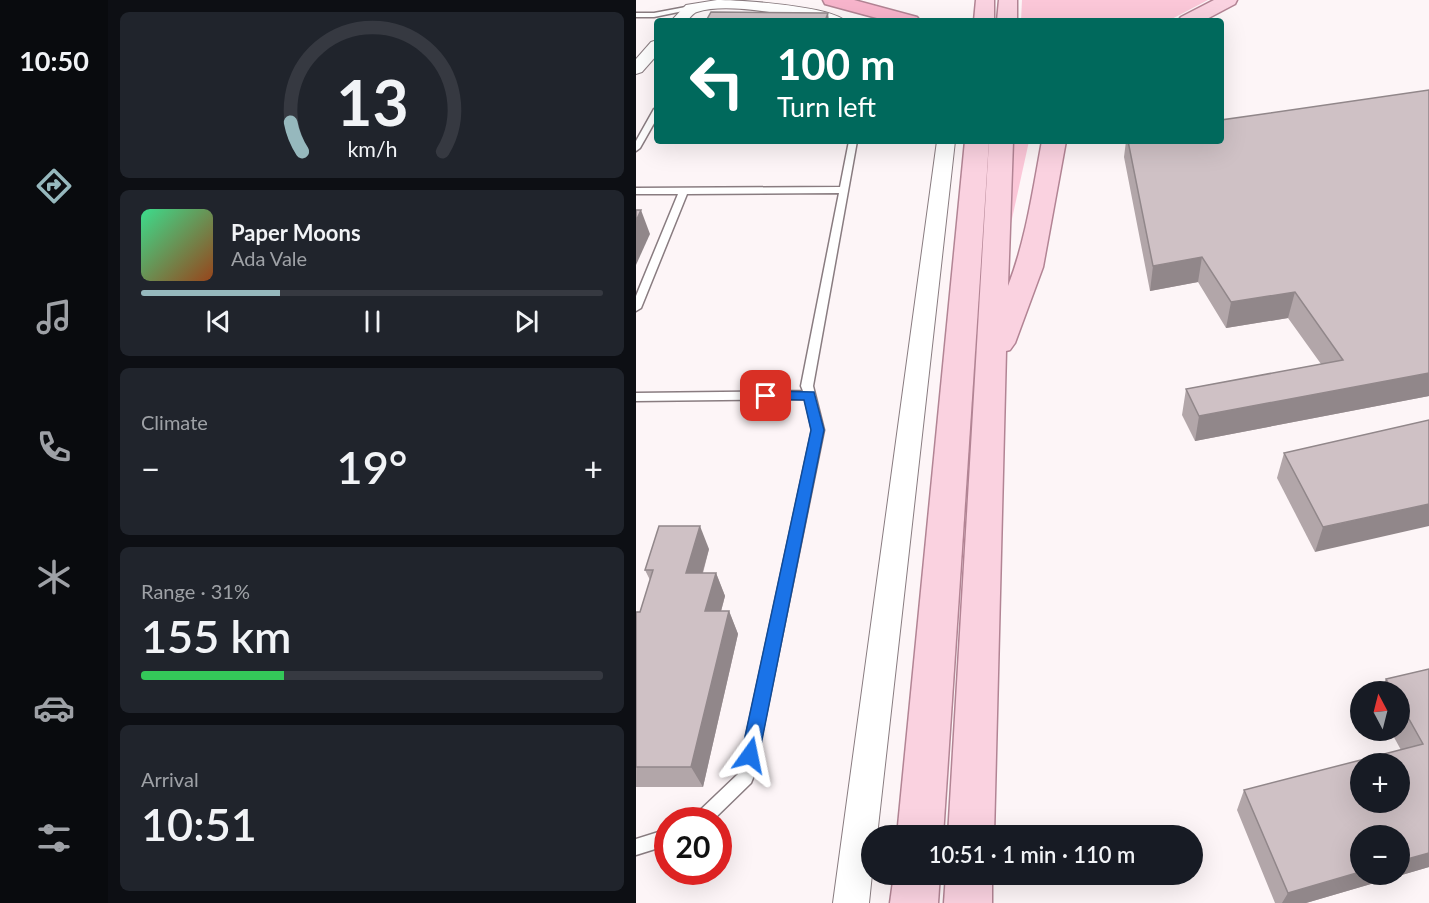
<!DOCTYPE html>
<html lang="en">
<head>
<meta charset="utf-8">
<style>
  :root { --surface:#171b24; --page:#20242c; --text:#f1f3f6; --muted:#9ea1a6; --line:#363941; --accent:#96b8bd }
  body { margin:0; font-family:Lato,sans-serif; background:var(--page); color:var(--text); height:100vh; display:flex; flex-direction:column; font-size:22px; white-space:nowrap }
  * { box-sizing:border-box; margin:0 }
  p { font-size:20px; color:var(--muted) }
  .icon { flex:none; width:33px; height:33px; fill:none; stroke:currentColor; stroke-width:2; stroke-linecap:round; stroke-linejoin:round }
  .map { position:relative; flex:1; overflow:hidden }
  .side { display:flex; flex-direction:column; gap:12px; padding:12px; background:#0d0f14; width:528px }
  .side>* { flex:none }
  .top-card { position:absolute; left:18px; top:18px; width:570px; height:126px; border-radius:6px; box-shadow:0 6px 24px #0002; background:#00695c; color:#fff; overflow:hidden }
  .needle { width:39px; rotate:353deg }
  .controls { position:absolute; left:714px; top:681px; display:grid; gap:12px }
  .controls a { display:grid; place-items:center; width:60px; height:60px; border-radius:50%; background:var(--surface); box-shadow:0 6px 24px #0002; font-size:30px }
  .speed { position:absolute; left:18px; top:807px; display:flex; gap:12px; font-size:30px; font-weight:700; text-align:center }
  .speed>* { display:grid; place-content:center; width:78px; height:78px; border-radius:50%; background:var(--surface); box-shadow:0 6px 24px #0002; line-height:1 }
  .speed .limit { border:9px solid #d22; background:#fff; color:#111 }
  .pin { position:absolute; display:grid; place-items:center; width:51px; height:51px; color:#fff; margin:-26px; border-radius:12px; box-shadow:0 3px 9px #0006 }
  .me { position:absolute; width:66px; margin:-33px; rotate:12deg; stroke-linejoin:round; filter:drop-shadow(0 0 4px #0008) }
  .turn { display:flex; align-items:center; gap:21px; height:126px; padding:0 24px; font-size:27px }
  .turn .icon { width:78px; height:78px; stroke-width:2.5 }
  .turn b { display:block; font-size:42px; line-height:51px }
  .big { font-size:45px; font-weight:600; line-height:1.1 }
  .side .card { flex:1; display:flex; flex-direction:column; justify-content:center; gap:9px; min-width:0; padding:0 21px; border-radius:9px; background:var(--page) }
  .side .dial { align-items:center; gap:0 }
  .dial svg { height:156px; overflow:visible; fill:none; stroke:var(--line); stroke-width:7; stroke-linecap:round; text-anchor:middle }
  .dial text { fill:var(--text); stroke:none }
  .song { display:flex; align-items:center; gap:18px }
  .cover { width:72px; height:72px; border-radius:9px; background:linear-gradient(135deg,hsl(150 70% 55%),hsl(20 70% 35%)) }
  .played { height:6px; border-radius:3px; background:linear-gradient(90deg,var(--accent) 30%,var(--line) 30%) }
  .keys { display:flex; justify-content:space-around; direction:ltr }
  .heat { display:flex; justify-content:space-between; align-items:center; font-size:33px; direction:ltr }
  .charge { height:9px; border-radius:4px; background:linear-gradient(90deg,#34c759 31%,var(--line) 0) }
  .trip { position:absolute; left:225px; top:825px; width:342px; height:60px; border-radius:30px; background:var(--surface); box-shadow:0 6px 24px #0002; font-weight:600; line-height:60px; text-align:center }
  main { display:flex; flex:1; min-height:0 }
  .tabs { display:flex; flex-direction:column; width:108px; justify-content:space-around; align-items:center; background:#090b0e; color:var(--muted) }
  .tabs .icon { width:42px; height:42px }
  .tabs .current { color:var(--accent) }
  .tabs b { font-size:27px; color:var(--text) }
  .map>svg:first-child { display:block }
  .green { fill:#fbc7d8 }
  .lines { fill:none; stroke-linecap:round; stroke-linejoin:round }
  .service-casing { stroke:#897c80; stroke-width:3 }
  .minor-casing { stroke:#897c80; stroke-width:2 }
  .primary-casing { stroke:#b28494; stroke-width:3 }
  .motorway-casing { stroke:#b28494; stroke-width:3 }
  .service { fill:#fff; fill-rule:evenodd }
  .minor { fill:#fff; fill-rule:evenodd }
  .primary { fill:#fad2e0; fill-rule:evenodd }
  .motorway { fill:#f7b4cb; fill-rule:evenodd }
  .wall { fill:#b2a6a9 }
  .shaded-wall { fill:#91878a }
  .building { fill:#cfc1c5; stroke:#91878a; stroke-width:1.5; fill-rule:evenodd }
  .route { fill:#1a73e8; stroke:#114b97; stroke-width:1.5 }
</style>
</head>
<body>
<main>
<nav class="tabs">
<b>10:50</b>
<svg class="icon current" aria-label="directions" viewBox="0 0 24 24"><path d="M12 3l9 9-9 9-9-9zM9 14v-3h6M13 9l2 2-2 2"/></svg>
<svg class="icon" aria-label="music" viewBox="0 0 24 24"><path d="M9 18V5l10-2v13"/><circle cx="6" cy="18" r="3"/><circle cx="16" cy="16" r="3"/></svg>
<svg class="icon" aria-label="phone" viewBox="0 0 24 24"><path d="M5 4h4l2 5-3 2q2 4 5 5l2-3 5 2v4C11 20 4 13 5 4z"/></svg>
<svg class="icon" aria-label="climate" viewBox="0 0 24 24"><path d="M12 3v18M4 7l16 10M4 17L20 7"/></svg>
<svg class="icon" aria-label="car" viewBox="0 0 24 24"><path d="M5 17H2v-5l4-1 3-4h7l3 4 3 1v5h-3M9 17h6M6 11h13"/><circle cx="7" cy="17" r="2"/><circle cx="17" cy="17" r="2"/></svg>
<svg class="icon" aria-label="filters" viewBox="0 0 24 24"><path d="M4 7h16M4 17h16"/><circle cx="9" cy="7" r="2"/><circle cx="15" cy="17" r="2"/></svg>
</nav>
<section class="side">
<div class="card dial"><svg viewBox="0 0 100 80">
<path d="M14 69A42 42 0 1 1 86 69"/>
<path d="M14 69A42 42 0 0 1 8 54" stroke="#96b8bd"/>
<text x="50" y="56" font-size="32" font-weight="700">13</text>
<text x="50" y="72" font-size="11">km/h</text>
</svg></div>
<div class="card">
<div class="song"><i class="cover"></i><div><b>Paper Moons</b><p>Ada Vale</p></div></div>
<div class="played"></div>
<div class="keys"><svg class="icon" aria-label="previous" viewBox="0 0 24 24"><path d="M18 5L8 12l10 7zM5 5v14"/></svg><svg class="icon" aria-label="pause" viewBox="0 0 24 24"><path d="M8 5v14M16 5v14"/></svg><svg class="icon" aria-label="next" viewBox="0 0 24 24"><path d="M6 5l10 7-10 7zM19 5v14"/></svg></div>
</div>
<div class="card"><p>Climate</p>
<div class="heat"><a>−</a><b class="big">19°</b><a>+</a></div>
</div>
<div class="card"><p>Range · 31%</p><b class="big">155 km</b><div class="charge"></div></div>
<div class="card"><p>Arrival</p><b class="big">10:51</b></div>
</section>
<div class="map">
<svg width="793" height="903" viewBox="0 0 793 903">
  <rect width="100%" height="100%" fill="#fdf5f7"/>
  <g class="green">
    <polygon points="386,0 572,0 532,21 385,21"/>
    <polygon points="378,141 393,141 374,228"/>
  </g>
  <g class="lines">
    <g class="service-casing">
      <g id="service">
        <polygon points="55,6 58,8 57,9 18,17 0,17 0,13 18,13"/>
        <polygon points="18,109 21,109 21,118 4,148 0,151 0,141"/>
        <polygon points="213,141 221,141 177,386 188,430 117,778 115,783 77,820 58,820 60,814 102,774 176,430 169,399 0,401 0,393 167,391 165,386 203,193 51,194 5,308 0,311 0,296 42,194 0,194 0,188 204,187"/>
        <polygon points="32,829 32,845 0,855 0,839"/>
      </g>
    </g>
    <g class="minor-casing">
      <g id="minor">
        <path d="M81,0C104,0 195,6 209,21C167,21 98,0 61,12C57,13 54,18 51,21H35L50,5Z"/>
        <polygon points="21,40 21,55 6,72 0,74 0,59 15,42"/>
        <polygon points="301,141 319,141 241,836 236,836 236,874 233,903 197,903"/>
      </g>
    </g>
    <g class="primary-casing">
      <g id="primary">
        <polygon points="340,0 358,0 358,21 338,21"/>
        <polygon points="363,0 381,0 381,21 361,21"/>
        <polygon points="578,0 601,0 599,4 567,21 542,21 545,17"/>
        <polygon points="329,141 353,141 307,836 261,836"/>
        <path d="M353,141H377L372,286C390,240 397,189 406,141H430L407,267L379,343L374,350L370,351L358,836H312Z"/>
        <polygon points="258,874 304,874 302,903 254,903"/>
        <polygon points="310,874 356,874 356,903 308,903"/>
      </g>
    </g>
    <g class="motorway-casing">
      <polygon id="motorway" points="187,0 218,0 281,17 284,21 252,21 189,4"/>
    </g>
    <use href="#service" class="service"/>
    <use href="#minor" class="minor"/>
    <use href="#primary" class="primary"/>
    <use href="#motorway" class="motorway"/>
  </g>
  <g class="wall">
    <polygon points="490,141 585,141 793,396 559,441 546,415 550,389 685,364 652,318 590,328 562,282 514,291 488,157"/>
    <polygon points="793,420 679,552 641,478 648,453"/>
    <polygon points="73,549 67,573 80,573 89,596 85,611 93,611 102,634 67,787 0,787 0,612 4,612 14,580 9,570"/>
    <polygon points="793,669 793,867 670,903 639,903 601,810 608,790 765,750 754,730 764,730 764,692 743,692 750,679"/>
  </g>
  <g class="shaded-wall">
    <polygon points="192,13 193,21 189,21"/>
    <polygon points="5,210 14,234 0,265 0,221"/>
    <polygon points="566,257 562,282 514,291 517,266"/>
    <polygon points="659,292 652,318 590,328 595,302"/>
    <polygon points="793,373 793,396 559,441 563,416"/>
    <polygon points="793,504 793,526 679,552 687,527"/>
    <polygon points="64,526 73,549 60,596 50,573"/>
    <polygon points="80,573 89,596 79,634 69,611"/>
    <polygon points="93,611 102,634 67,787 55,767"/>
    <polygon points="793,853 793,867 670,903 646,903 652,893 724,872 724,874 764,874 764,861"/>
  </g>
  <g class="building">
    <polygon points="75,12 192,13 189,21 70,21"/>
    <polygon points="793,90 793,373 563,416 550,389 707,360 659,292 595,302 566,257 517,266 492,141 585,141 585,120"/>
    <polygon points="0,210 5,210 0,221"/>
    <polygon points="793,420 793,504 687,527 648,453"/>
    <polygon points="23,526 64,526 50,573 80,573 69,611 93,611 55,767 0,767 0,612 4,612 17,570 9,570"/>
    <path d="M793,669V853L764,861V836H724V872L652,893L608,790L787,744L764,703V692H757L750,679ZM724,764H764V802H724Z"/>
  </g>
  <polygon class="route" points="130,391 178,392 188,430 123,755 120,761 114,764 108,761 105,755 175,430 168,400 125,399 124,396"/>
</svg>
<div class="controls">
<a><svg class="needle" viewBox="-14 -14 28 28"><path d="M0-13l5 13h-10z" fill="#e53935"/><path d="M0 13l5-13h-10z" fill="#9ea1a6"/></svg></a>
<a>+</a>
<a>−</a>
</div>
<div class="speed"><div class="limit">20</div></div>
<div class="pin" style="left:130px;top:396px;background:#d93025"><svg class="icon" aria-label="arrive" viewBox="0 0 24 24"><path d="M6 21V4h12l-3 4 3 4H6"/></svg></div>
<svg class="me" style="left:114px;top:755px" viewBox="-20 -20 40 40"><path d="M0-17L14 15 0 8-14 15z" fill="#1a73e8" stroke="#fff" stroke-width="4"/></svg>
<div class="trip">10:51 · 1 min · 110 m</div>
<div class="top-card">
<div class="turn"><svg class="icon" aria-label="left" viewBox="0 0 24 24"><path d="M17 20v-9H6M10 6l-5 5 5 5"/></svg><div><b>100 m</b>Turn left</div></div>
</div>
</div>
</main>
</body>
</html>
